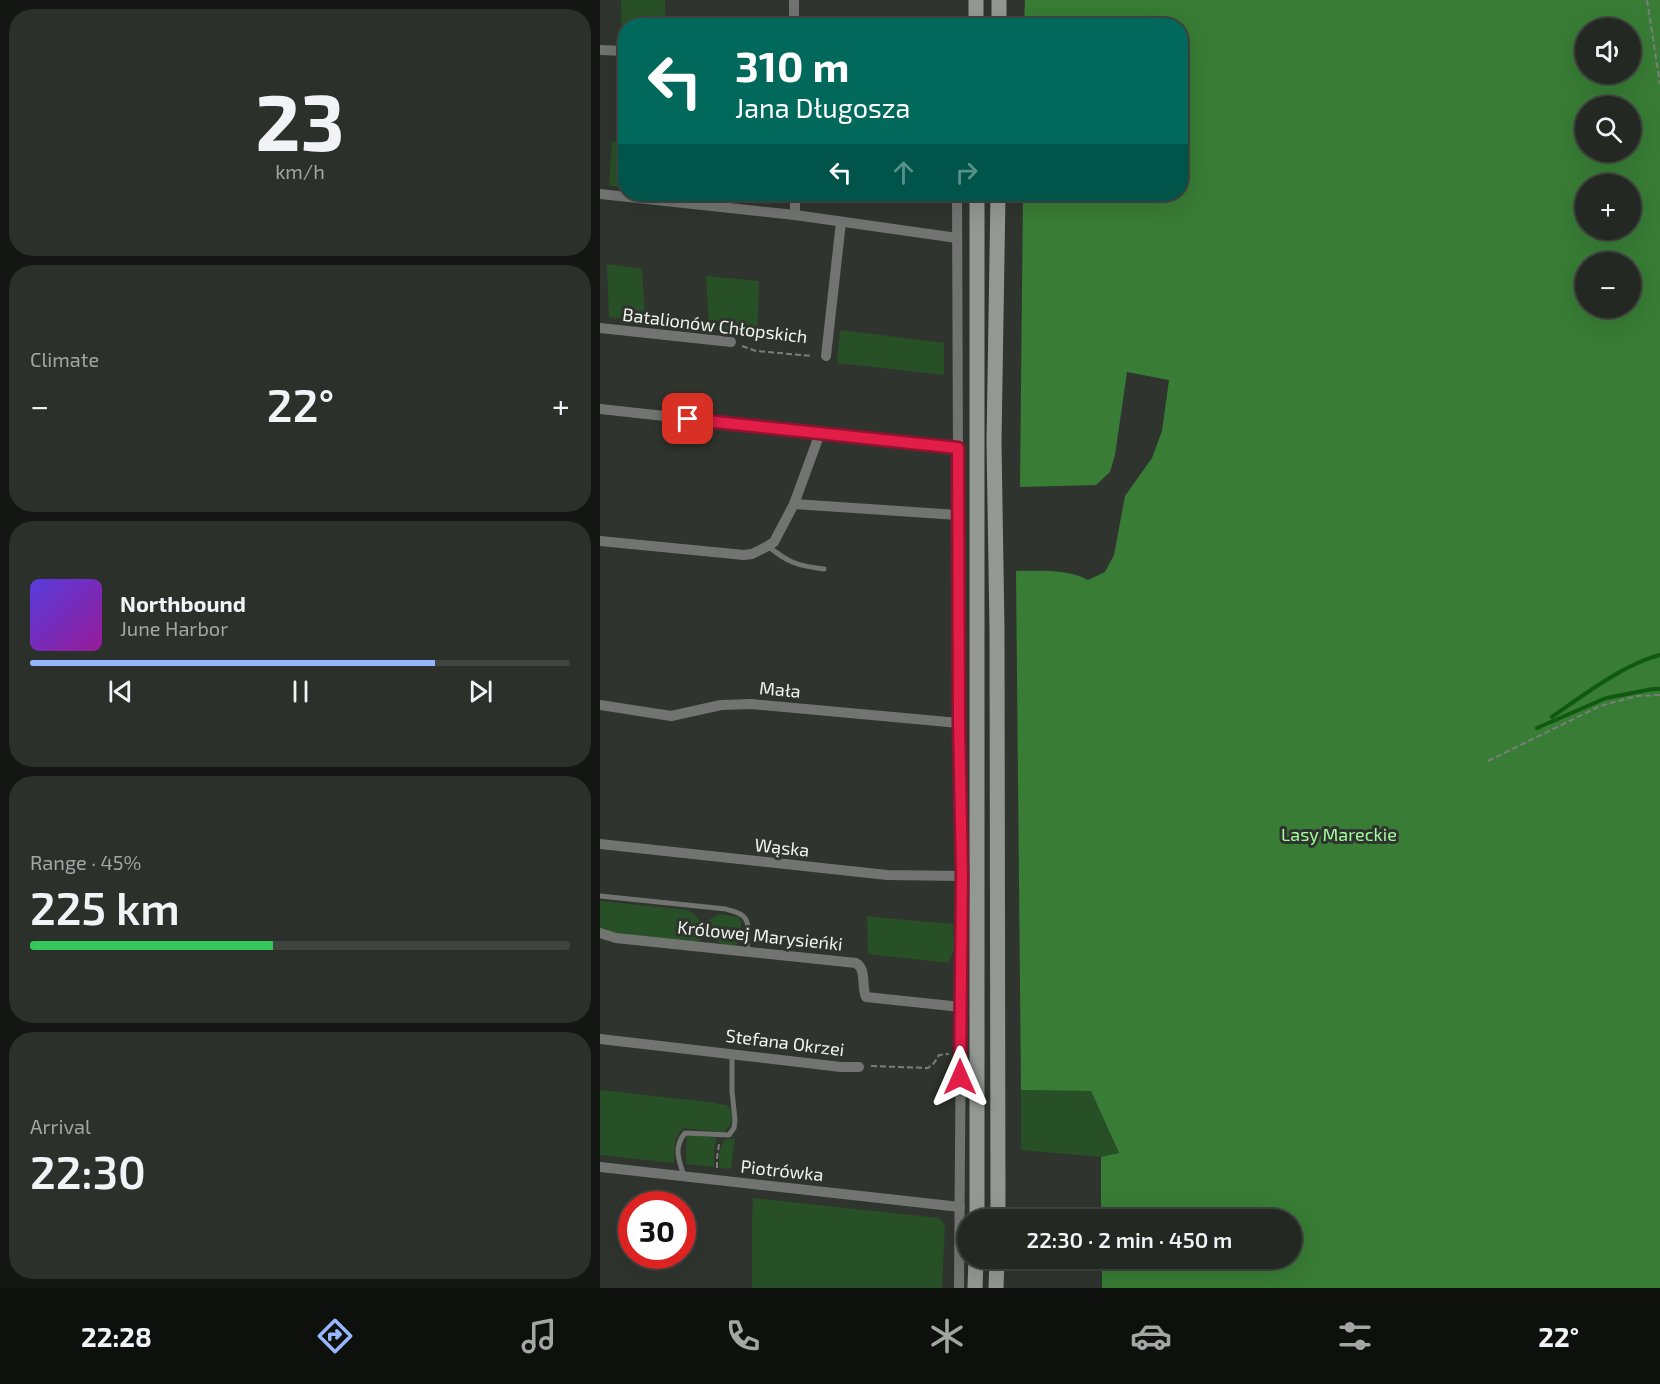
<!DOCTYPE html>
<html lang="en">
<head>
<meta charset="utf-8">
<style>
  :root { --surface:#232822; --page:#2b302a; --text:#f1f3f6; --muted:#a3a6a5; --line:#404440; --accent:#97b6fd }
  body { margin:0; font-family:"Exo 2",sans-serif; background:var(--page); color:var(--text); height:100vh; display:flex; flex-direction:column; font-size:22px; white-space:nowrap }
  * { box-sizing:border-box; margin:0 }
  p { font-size:20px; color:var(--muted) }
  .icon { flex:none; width:33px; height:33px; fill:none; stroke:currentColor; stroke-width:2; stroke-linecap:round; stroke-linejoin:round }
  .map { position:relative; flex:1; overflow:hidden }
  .drawer { display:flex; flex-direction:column; gap:9px; padding:9px; background:#131613; width:600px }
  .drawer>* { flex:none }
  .banner { position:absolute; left:18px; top:18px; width:570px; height:183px; border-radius:24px; box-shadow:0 6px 24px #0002,0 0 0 2px var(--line); background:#00695c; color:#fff; overflow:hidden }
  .fabs { position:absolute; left:975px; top:18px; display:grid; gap:12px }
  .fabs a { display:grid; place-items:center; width:66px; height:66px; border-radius:50%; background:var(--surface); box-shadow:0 6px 24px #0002,0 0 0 2px var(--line); font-size:30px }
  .speed { position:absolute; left:18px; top:1191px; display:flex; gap:12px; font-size:30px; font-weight:700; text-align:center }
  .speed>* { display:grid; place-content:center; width:78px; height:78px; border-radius:50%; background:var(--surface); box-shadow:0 6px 24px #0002,0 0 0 2px var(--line); line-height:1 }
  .speed .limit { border:9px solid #d22; background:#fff; color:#111 }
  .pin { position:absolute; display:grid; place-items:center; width:51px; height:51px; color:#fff; margin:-26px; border-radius:12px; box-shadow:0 3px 9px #0006 }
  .me { position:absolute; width:66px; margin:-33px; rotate:0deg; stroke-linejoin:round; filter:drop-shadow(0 0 4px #0008) }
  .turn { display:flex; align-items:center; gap:21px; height:126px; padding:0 18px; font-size:27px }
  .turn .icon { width:78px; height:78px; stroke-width:2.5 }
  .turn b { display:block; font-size:42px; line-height:51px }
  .lanes { display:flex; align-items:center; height:57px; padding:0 18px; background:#0003; justify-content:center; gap:30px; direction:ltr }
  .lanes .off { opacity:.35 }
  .big { font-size:45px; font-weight:600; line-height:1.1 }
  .drawer .tile { flex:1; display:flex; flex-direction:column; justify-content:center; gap:9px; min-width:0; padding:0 21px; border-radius:24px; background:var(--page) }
  .drawer .dial { align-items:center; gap:0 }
  .dial b { font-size:78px; line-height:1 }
  .song { display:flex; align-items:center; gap:18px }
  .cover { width:72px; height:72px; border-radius:9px; background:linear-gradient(135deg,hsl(250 70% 55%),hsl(300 70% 35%)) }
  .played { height:6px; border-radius:3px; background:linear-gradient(90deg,var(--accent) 75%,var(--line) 75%) }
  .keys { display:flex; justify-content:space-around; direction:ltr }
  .heat { display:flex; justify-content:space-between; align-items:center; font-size:33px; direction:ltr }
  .charge { height:9px; border-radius:4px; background:linear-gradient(90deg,#34c759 45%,var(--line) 0) }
  .trip { position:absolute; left:357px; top:1209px; width:345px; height:60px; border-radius:30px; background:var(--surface); box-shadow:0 6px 24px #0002,0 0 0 2px var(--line); font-weight:600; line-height:60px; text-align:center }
  .tabs { display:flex; height:96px; justify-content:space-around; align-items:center; background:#0e100e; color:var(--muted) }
  .tabs .icon { width:42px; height:42px }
  .tabs .current { color:var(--accent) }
  .tabs b { font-size:27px; color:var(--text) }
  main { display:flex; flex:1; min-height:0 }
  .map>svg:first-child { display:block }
  .green { fill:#285026 }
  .forest { fill:#387c35; fill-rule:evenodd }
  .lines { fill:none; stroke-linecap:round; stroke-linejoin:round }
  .stream { stroke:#0f5910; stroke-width:4 }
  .path { stroke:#7a7f79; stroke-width:2; stroke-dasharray:6 3; stroke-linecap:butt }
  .lane { stroke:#717470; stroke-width:5 }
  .street { stroke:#717470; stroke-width:10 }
  .secondary { stroke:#939893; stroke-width:15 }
  .route-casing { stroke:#92132f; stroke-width:15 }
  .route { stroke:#e11d48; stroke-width:10 }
  .labels { text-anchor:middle; stroke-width:6; stroke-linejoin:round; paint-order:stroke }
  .street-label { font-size:18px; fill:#f1f5f0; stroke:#2f352e }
  .park-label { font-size:18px; fill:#a1fc9c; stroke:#2f352e }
</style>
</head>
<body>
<main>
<section class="drawer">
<div class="tile dial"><b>23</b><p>km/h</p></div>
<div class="tile"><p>Climate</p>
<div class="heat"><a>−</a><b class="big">22°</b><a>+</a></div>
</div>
<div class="tile">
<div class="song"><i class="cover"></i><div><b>Northbound</b><p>June Harbor</p></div></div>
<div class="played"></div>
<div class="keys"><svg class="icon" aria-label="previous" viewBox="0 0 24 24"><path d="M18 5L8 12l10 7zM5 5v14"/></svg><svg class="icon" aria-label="pause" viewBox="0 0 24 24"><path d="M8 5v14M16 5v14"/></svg><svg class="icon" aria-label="next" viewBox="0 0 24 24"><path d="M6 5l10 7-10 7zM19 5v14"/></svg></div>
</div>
<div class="tile"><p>Range · 45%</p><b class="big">225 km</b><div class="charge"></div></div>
<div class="tile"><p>Arrival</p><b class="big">22:30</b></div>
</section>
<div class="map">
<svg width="1060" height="1288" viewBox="0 0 1060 1288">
  <rect width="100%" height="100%" fill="#2f352e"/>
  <g class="green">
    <polygon points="21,0 65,0 66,25 26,26 25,42 22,42"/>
    <polygon points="12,141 25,143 25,188 9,186"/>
    <polygon points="92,194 182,194 169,204 91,195"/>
    <polygon points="7,264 42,269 45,321 9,317"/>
    <polygon points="106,276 159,281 157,334 109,328"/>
    <polygon points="240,330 344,343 344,375 237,363"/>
    <path d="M0,901L88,910C97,917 104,923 104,935L99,942L20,934L0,929Z"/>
    <polygon points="119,914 138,917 141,922 140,942 134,946 121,945 115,937 109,920"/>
    <polygon points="267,916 295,919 353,924 354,950 348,963 268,954"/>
    <path d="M0,1090L117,1103V1104L126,1105L130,1108C134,1118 132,1126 123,1132L83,1128L75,1140L74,1163L0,1155Z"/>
    <polygon points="421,1090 491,1091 519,1154 501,1157 421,1150"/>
    <polygon points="87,1135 117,1138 114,1149 114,1167 86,1164"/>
    <path d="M125,1139H135L131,1169L120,1168C117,1158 120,1147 125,1139Z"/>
    <polygon points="153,1198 339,1218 345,1225 342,1288 152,1288 152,1219"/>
  </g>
  <path class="forest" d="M425,0H1060V1288H502V1259L692,1258V1220L501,1219V1157L519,1153L491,1091L421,1090L416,571C439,571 468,569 488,580L505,572L514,555L525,496L552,458L562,431L569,380L527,372L515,455L510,472L496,485L420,487L423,194H580V26L424,25ZM986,28H1030V74H986ZM986,106H1030V152H986ZM986,184H1030V230H986ZM986,262H1030V308H986Z"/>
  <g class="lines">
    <g class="stream">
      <path d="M952,717C982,696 1024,664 1060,655"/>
      <polyline points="937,728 1006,698 1053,689 1060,689"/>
    </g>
    <g class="path">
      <polyline points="1047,0 1060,84"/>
      <polyline points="142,346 156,351 213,356"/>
      <polyline points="888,761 1000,706 1037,696 1060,695"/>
      <polyline points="271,1066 328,1068 334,1063 339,1055 349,1054"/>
      <polyline points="117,1168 117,1158 119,1144"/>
    </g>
    <g class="lane">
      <path d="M168,546C188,563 199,566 224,569"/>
      <path d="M0,896L126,909C131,911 140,912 144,917C151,924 147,942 147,951"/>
      <path d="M84,1176C79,1161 73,1147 85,1133L129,1135L134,1128L135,1120L132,1091V1055"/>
    </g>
    <g class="street">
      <polyline points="194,0 194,26"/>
      <polyline points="0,50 26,51"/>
      <polyline points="0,194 195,215 357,238"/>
      <polyline points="195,194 195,215"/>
      <polyline points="357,194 359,723 362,876 359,1288"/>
      <polyline points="0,328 131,342"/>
      <polyline points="226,356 241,222"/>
      <polyline points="0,409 358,448"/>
      <polyline points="194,504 358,515"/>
      <polyline points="0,541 144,555 152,554 168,546 174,542 194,504 220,433"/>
      <polyline points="0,705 71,716 121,705 151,704 359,723"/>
      <polyline points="0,844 287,875 362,876"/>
      <path d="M0,933L16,938L256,963C267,970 261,986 266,997L361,1007"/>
      <polyline points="0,1039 241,1067 259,1067"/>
      <polyline points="0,1167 360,1207"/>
    </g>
    <g class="secondary">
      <polyline points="376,0 376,26"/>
      <polyline points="399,0 399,26"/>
      <polyline points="377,194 377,1220"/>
      <polyline points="398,194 394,442 397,630 398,1220"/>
      <polyline points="375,1288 376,1258"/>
      <polyline points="396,1288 397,1258"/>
    </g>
  </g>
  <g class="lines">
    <g class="route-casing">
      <polyline id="route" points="88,419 358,448 359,723 362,876 360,1077"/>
    </g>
    <use href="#route" class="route"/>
  </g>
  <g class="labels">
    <g class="street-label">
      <text transform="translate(115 326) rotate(7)" y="6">Batalionów Chłopskich</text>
      <text transform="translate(180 690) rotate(5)" y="6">Mała</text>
      <text transform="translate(182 848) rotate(6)" y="6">Wąska</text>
      <text transform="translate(160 936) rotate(6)" y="6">Królowej Marysieńki</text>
      <text transform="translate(185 1043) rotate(7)" y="6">Stefana Okrzei</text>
      <text transform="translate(182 1171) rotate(6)" y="6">Piotrówka</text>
    </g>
    <g class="park-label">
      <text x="739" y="841">Lasy Mareckie</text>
    </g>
  </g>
</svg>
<div class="fabs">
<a><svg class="icon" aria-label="sound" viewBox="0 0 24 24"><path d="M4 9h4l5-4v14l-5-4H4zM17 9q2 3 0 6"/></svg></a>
<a><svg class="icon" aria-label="search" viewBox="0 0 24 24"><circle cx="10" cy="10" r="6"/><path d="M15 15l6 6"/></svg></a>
<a>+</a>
<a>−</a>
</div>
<div class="speed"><div class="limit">30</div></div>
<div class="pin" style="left:88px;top:419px;background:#d93025"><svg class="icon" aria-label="arrive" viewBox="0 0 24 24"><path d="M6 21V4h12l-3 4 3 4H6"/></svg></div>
<svg class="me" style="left:360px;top:1077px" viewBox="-20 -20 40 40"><path d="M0-17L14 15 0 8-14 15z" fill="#e11d48" stroke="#fff" stroke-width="4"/></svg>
<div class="trip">22:30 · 2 min · 450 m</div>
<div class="banner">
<div class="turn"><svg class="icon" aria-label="left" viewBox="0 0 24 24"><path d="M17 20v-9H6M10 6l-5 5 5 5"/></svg><div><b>310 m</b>Jana Długosza</div></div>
<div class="lanes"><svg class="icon" aria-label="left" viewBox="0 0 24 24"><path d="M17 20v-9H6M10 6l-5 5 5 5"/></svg><svg class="icon off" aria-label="ahead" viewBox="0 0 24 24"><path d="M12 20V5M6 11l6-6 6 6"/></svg><svg class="icon off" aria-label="right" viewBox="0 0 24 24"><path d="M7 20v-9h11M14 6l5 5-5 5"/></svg></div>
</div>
</div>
</main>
<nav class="tabs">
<b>22:28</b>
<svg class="icon current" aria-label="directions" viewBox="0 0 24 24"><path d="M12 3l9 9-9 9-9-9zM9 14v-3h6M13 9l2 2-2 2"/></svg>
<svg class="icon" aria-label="music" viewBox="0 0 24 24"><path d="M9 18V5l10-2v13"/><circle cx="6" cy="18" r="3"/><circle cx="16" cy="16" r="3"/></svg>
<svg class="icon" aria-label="phone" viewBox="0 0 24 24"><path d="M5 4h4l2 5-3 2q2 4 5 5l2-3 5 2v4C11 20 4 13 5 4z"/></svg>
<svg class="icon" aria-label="climate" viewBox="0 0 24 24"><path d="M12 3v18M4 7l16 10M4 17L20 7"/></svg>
<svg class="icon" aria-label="car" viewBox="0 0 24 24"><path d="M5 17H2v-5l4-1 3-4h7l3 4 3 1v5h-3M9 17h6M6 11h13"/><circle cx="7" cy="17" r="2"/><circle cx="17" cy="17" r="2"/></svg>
<svg class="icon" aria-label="filters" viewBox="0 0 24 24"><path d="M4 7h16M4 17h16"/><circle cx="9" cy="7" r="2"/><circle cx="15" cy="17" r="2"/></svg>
<b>22°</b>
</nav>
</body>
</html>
